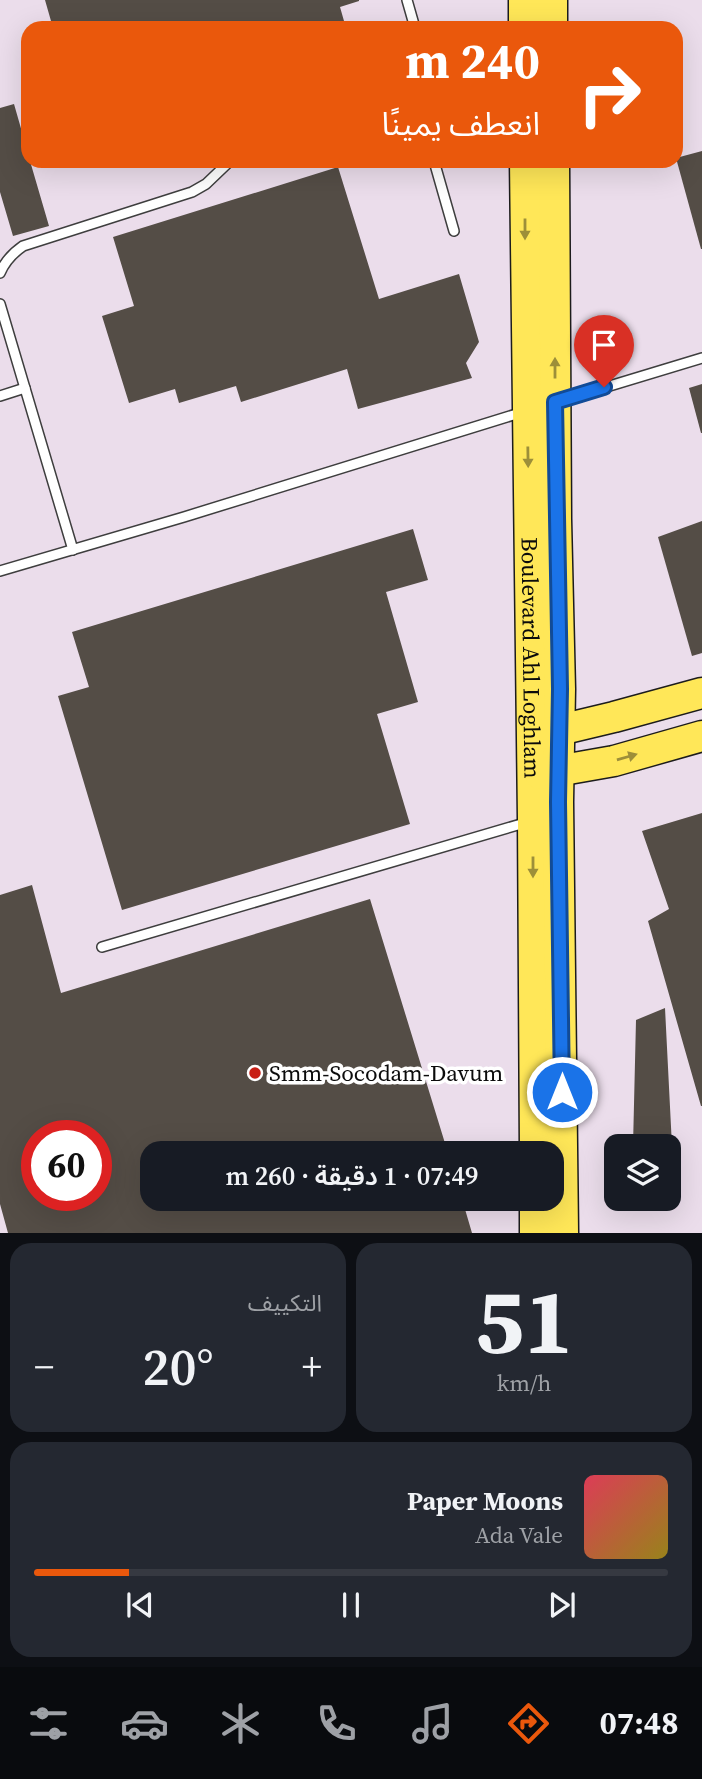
<!DOCTYPE html>
<html lang="ar">
<head>
<meta charset="utf-8">
<style>
  :root { --surface:#171b24; --page:#242831; --text:#f1f3f6; --muted:#9ea1a6; --line:#363941; --accent:#ea580c }
  body { margin:0; font-family:"Source Serif 4","Noto Sans Arabic",serif; background:var(--page); color:var(--text); direction:rtl; height:100vh; display:flex; flex-direction:column; font-size:26px; white-space:nowrap }
  * { box-sizing:border-box; margin:0 }
  p { font-size:23px; color:var(--muted) }
  .icon { flex:none; width:38px; height:38px; fill:none; stroke:currentColor; stroke-width:2; stroke-linecap:round; stroke-linejoin:round }
  .map { position:relative; height:1233px; overflow:hidden; direction:ltr }
  .drawer { display:flex; flex-direction:column; gap:10px; padding:10px; background:#0d0f14; flex:1 }
  .drawer>* { flex:none }
  .guide { position:absolute; left:21px; top:21px; width:662px; height:147px; border-radius:21px; box-shadow:0 7px 28px #0002; direction:rtl; background:#ea580c; color:#fff; overflow:hidden }
  .buttons { position:absolute; left:604px; top:1134px; display:grid; gap:14px }
  .buttons a { display:grid; place-items:center; width:77px; height:77px; border-radius:14px; background:var(--surface); box-shadow:0 7px 28px #0002; font-size:35px }
  .speed { position:absolute; left:21px; top:1120px; display:flex; gap:14px; font-size:35px; font-weight:700; text-align:center }
  .speed>* { display:grid; place-content:center; width:91px; height:91px; border-radius:50%; background:var(--surface); box-shadow:0 7px 28px #0002; line-height:1 }
  .speed .limit { border:10px solid #d22; background:#fff; color:#111 }
  .pin { position:absolute; display:grid; place-items:center; width:60px; height:60px; color:#fff; margin:-72px -30px; border-radius:50% 50% 50% 0; rotate:-45deg; box-shadow:0 0 7px #0007 }
  .pin .icon { rotate:45deg }
  .me { position:absolute; width:77px; margin:-38px; rotate:0deg; stroke-linejoin:round; filter:drop-shadow(0 0 5px #0008) }
  .turn { display:flex; align-items:center; gap:24px; height:147px; padding:0 28px; font-size:32px }
  .turn .icon { width:91px; height:91px; stroke-width:2.5 }
  .turn b { display:block; font-size:49px; line-height:60px }
  .big { font-size:52px; font-weight:600; line-height:1.1 }
  .drawer .card { flex:1; display:flex; flex-direction:column; justify-content:center; gap:10px; min-width:0; padding:0 24px; border-radius:21px; background:var(--page) }
  .drawer .dial { align-items:center; gap:0 }
  .dial b { font-size:91px; line-height:1 }
  .song { display:flex; align-items:center; gap:21px }
  .cover { width:84px; height:84px; border-radius:10px; background:linear-gradient(135deg,hsl(350 70% 55%),hsl(50 70% 35%)) }
  .played { height:7px; border-radius:4px; background:linear-gradient(90deg,var(--accent) 15%,var(--line) 15%) }
  .keys { display:flex; justify-content:space-around; direction:ltr }
  .heat { display:flex; justify-content:space-between; align-items:center; font-size:38px; direction:ltr }
  .drawer .tiles { flex:1; display:grid; gap:10px; grid-template-columns:1fr 1fr }
  .card:last-child { grid-column:span 2 }
  .trip { position:absolute; left:140px; top:1141px; width:424px; height:70px; border-radius:21px; background:var(--surface); box-shadow:0 7px 28px #0002; font-weight:600; line-height:70px; text-align:center; direction:rtl }
  .dock { display:flex; height:112px; justify-content:space-around; align-items:center; background:#090b0e; color:var(--muted) }
  .dock .icon { width:49px; height:49px }
  .dock .active { color:var(--accent) }
  .dock b { font-size:32px; color:var(--text) }
  .map>svg:first-child { display:block }
  .industrial { fill:#ebddeb; fill-rule:evenodd }
  .building { fill:#544d46; fill-rule:evenodd }
  .lines { fill:none; stroke-linecap:round; stroke-linejoin:round }
  .service-casing { stroke:#3e3e3e; stroke-width:12 }
  .primary-casing { stroke:#1c1c1c; stroke-width:33 }
  .service { stroke:#fff; stroke-width:9 }
  .primary { stroke:#ffe758; stroke-width:30 }
  .oneway { fill:#9d8f39 }
  .route-casing { stroke:#114b97; stroke-width:18 }
  .route { stroke:#1a73e8; stroke-width:12 }
  .poi-dot { fill:#c81f15; stroke:#fff; stroke-width:2.5 }
  .labels { text-anchor:middle; stroke-width:7; stroke-linejoin:round; paint-order:stroke }
  .street-label { font-size:23px; fill:#0b0b0b; stroke:#fff }
  .poi-label { font-size:23px; fill:#0b0b0b; stroke:#fff; text-anchor:start }
</style>
</head>
<body>
<div class="map">
<svg width="702" height="1233" viewBox="0 0 702 1233">
  <rect width="100%" height="100%" fill="#fffde8"/>
  <path class="industrial" d="M0,0H702V1233H0ZM28,28H676V161H28ZM37,1136H96V1195H37ZM616,1146H668V1199H616ZM152,1153H551V1199H152Z"/>
  <g class="building">
    <polygon points="45,0 359,0 359,1 340,7 346,28 53,28"/>
    <polygon points="14,104 28,153 28,161 30,161 49,226 13,236 0,192 0,108"/>
    <polygon points="702,151 702,249 701,249 676,158"/>
    <polygon points="338,167 379,299 459,274 479,342 466,363 472,378 358,409 347,369 241,402 236,386 179,403 175,389 129,403 102,316 134,306 113,237"/>
    <polygon points="702,384 702,433 701,433 689,388"/>
    <polygon points="702,521 702,653 692,656 658,537"/>
    <polygon points="413,529 428,580 386,592 418,702 377,714 410,824 122,910 58,696 89,687 72,632"/>
    <polygon points="702,813 702,1106 701,1106 648,921 669,909 642,831"/>
    <path d="M32,885L61,993L370,899L448,1153H152V1199H462L472,1233H8L0,1204V895ZM37,1136H96V1195H37Z"/>
    <polygon points="665,1008 674,1186 668,1186 668,1146 633,1146 636,1020"/>
  </g>
  <g class="lines">
    <g class="service-casing">
      <g id="service">
        <polyline points="407,0 415,28"/>
        <polyline points="434,161 454,231"/>
        <path d="M0,273C5,261 13,253 23,246L192,192L206,184L230,161"/>
        <polyline points="0,304 73,550"/>
        <polyline points="0,396 25,388"/>
        <polyline points="560,401 702,358"/>
        <polyline points="0,571 184,517 523,412"/>
        <polyline points="102,947 528,822"/>
      </g>
    </g>
    <g class="primary-casing">
      <g id="primary">
        <polyline points="524,0 524,28"/>
        <polyline points="552,0 552,28"/>
        <path id="s1" d="M525,161L533,820L535,1153"/>
        <polyline points="554,161 556,519 560,689 558,802 563,1233"/>
        <polyline points="543,734 614,717 702,693"/>
        <polyline points="540,774 614,761 702,736"/>
        <polyline points="535,1199 535,1233"/>
      </g>
    </g>
    <use href="#service" class="service"/>
    <use href="#primary" class="primary"/>
  </g>
  <defs><path id="oneway-solid" d="M-6-.8H1V-3.2L6.5 0L1 3.2V.8H-6Z" transform="scale(1.75)"/></defs>
  <g class="oneway">
    <use href="#oneway-solid" transform="translate(525 229) rotate(90)"/>
    <use href="#oneway-solid" transform="translate(555 368) rotate(-90)"/>
    <use href="#oneway-solid" transform="translate(528 457) rotate(89)"/>
    <use href="#oneway-solid" transform="translate(627 757) rotate(-16)"/>
    <use href="#oneway-solid" transform="translate(533 867) rotate(90)"/>
  </g>
  <g class="lines">
    <g class="route-casing">
      <polyline id="route" points="562,1092 558,802 560,689 555,402 604,387"/>
    </g>
    <use href="#route" class="route"/>
  </g>
  <circle class="poi-dot" cx="255" cy="1073" r="7"/>
  <g class="labels">
    <g class="street-label">
      <text dy="8" stroke="none"><textPath href="#s1" startOffset="497">Boulevard Ahl Loghlam</textPath></text>
    </g>
    <g class="poi-label">
      <text x="269" y="1081">Smm-Socodam-Davum</text>
    </g>
  </g>
</svg>
<div class="buttons">
<a><svg class="icon" aria-label="layers" viewBox="0 0 24 24"><path d="M12 4l9 5-9 5-9-5zM3 14l9 5 9-5"/></svg></a>
</div>
<div class="speed"><div class="limit">60</div></div>
<div class="pin" style="left:604px;top:387px;background:#d93025"><svg class="icon" aria-label="arrive" viewBox="0 0 24 24"><path d="M6 21V4h12l-3 4 3 4H6"/></svg></div>
<svg class="me" style="left:562px;top:1092px" viewBox="-20 -20 40 40"><circle r="17" fill="#1a73e8" stroke="#fff" stroke-width="3"/><path d="M0-11L8 9 0 5-8 9z" fill="#fff"/></svg>
<div class="trip">07:49 · 1 دقيقة · 260 m</div>
<div class="guide">
<div class="turn"><svg class="icon" aria-label="right" viewBox="0 0 24 24"><path d="M7 20v-9h11M14 6l5 5-5 5"/></svg><div><b>240 m</b>انعطف يمينًا</div></div>
</div>
</div>
<section class="drawer">
<div class="tiles">
<div class="card dial"><b>51</b><p>km/h</p></div>
<div class="card"><p>التكييف</p>
<div class="heat"><a>−</a><b class="big">20°</b><a>+</a></div>
</div>
<div class="card">
<div class="song"><i class="cover"></i><div><b>Paper Moons</b><p>Ada Vale</p></div></div>
<div class="played"></div>
<div class="keys"><svg class="icon" aria-label="previous" viewBox="0 0 24 24"><path d="M18 5L8 12l10 7zM5 5v14"/></svg><svg class="icon" aria-label="pause" viewBox="0 0 24 24"><path d="M8 5v14M16 5v14"/></svg><svg class="icon" aria-label="next" viewBox="0 0 24 24"><path d="M6 5l10 7-10 7zM19 5v14"/></svg></div>
</div>
</div>
</section>
<nav class="dock">
<b>07:48</b>
<svg class="icon active" aria-label="directions" viewBox="0 0 24 24"><path d="M12 3l9 9-9 9-9-9zM9 14v-3h6M13 9l2 2-2 2"/></svg>
<svg class="icon" aria-label="music" viewBox="0 0 24 24"><path d="M9 18V5l10-2v13"/><circle cx="6" cy="18" r="3"/><circle cx="16" cy="16" r="3"/></svg>
<svg class="icon" aria-label="phone" viewBox="0 0 24 24"><path d="M5 4h4l2 5-3 2q2 4 5 5l2-3 5 2v4C11 20 4 13 5 4z"/></svg>
<svg class="icon" aria-label="climate" viewBox="0 0 24 24"><path d="M12 3v18M4 7l16 10M4 17L20 7"/></svg>
<svg class="icon" aria-label="car" viewBox="0 0 24 24"><path d="M5 17H2v-5l4-1 3-4h7l3 4 3 1v5h-3M9 17h6M6 11h13"/><circle cx="7" cy="17" r="2"/><circle cx="17" cy="17" r="2"/></svg>
<svg class="icon" aria-label="filters" viewBox="0 0 24 24"><path d="M4 7h16M4 17h16"/><circle cx="9" cy="7" r="2"/><circle cx="15" cy="17" r="2"/></svg>
</nav>
</body>
</html>
